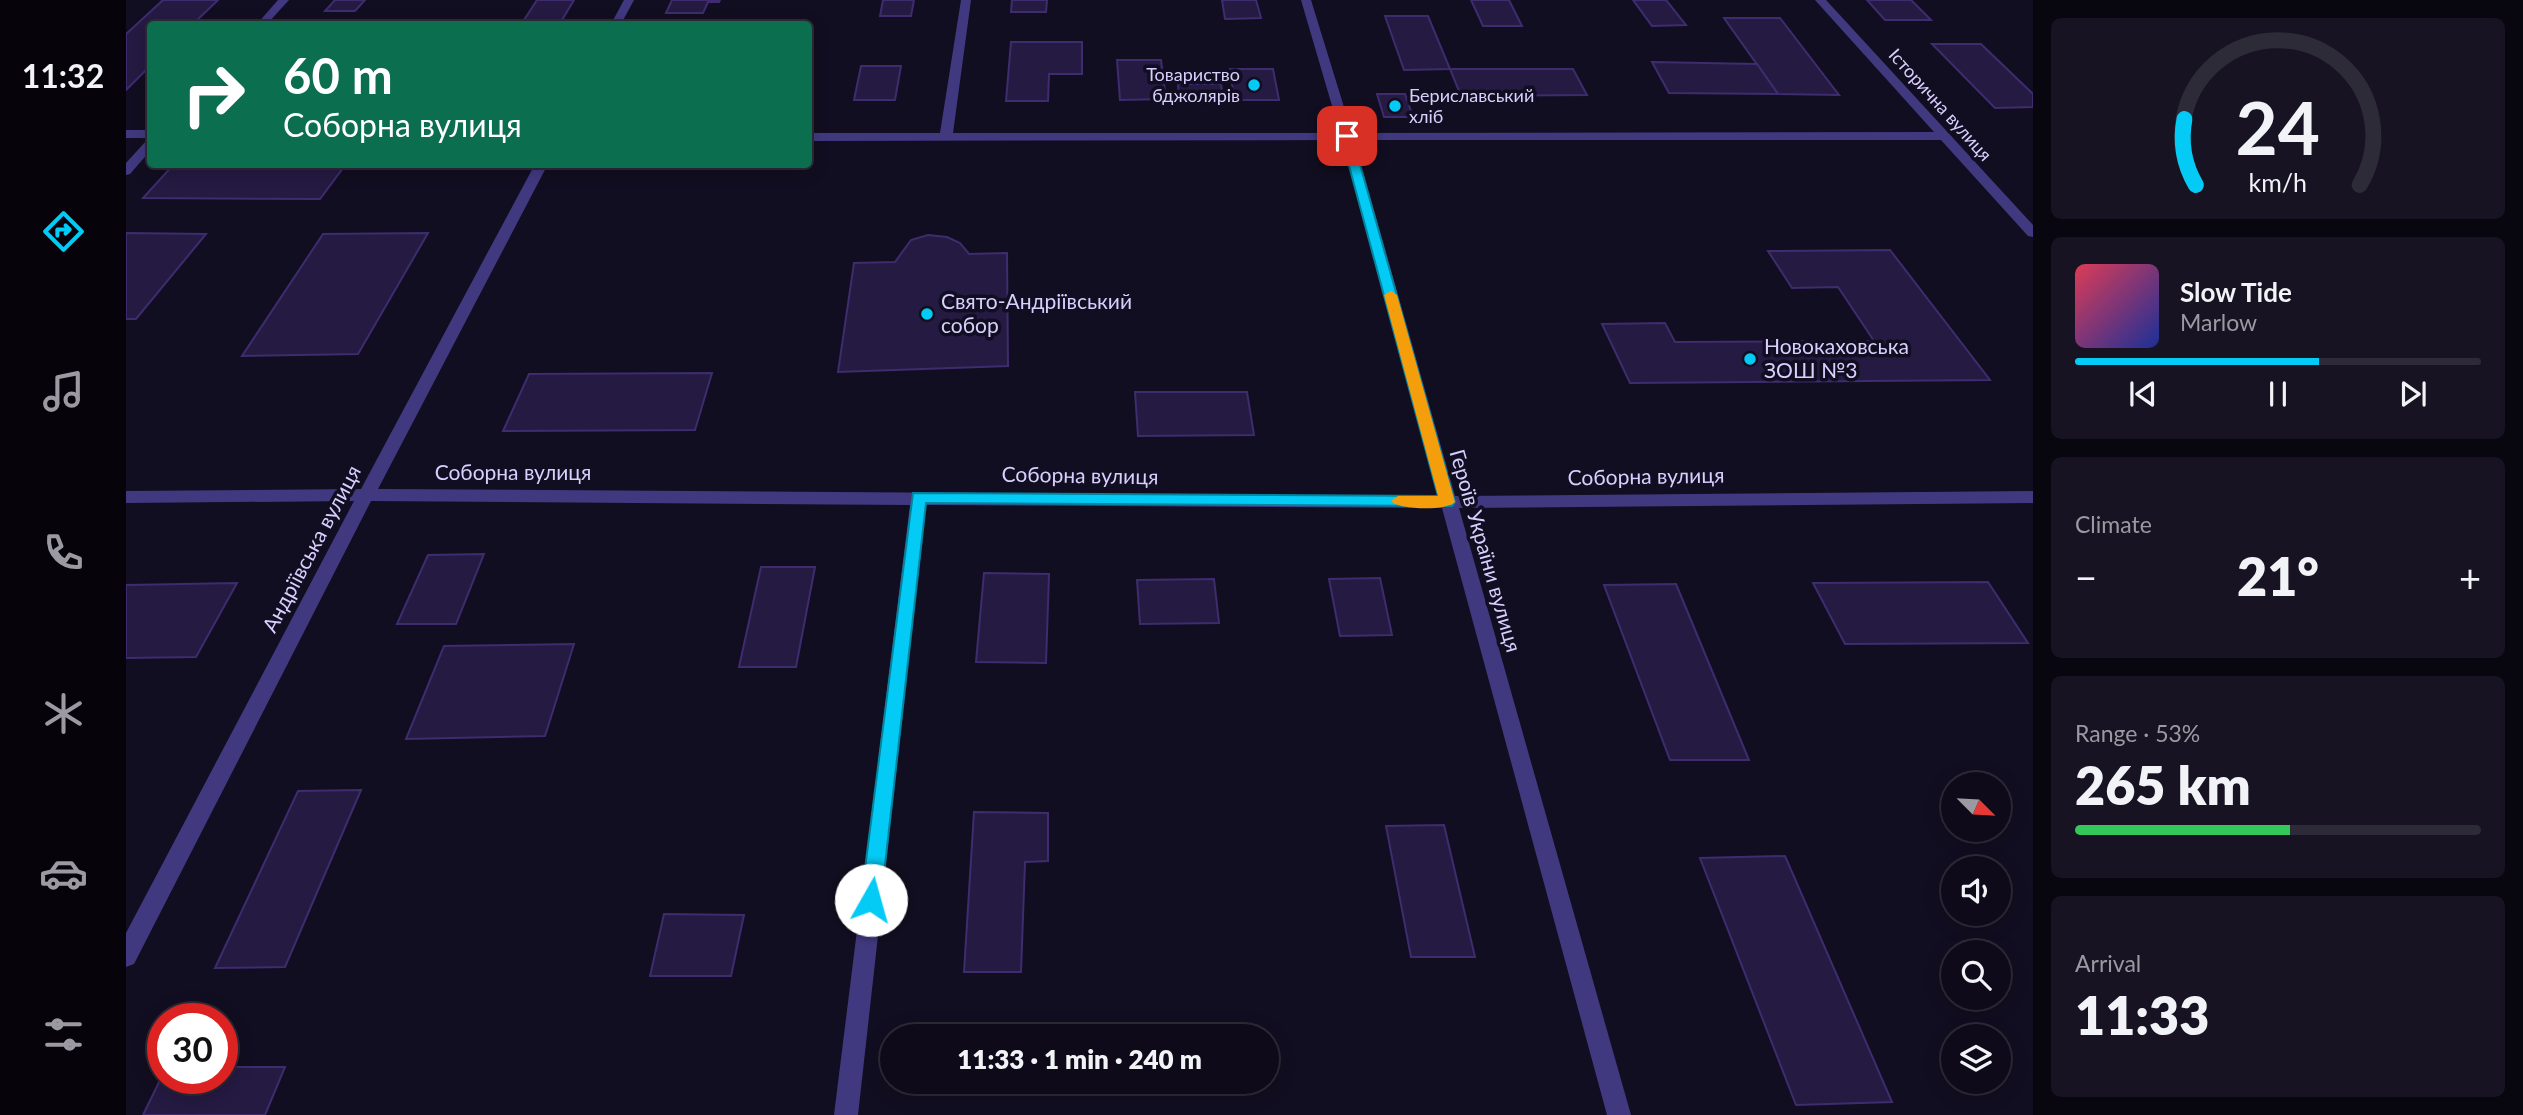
<!DOCTYPE html>
<html lang="en">
<head>
<meta charset="utf-8">
<style>
  :root { --surface:#0e0a19; --page:#171322; --text:#f1f3f6; --muted:#9b9aa2; --line:#2e2b38; --accent:#04cbf5 }
  body { margin:0; font-family:Lato,sans-serif; background:var(--page); color:var(--text); height:100vh; display:flex; flex-direction:column; font-size:26px; white-space:nowrap }
  * { box-sizing:border-box; margin:0 }
  p { font-size:23px; color:var(--muted) }
  .icon { flex:none; width:38px; height:38px; fill:none; stroke:currentColor; stroke-width:2; stroke-linecap:round; stroke-linejoin:round }
  .map { position:relative; flex:1; overflow:hidden }
  .panel { display:flex; flex-direction:column; gap:18px; padding:18px; background:#08060e; width:490px }
  .panel>* { flex:none }
  .guide { position:absolute; left:21px; top:21px; width:665px; height:147px; border-radius:7px; box-shadow:0 4px 18px #0003,0 0 0 2px var(--line); background:#0b6e4f; color:#fff; overflow:hidden }
  .needle { width:46px; rotate:114deg }
  .fabs { position:absolute; left:1815px; top:772px; display:grid; gap:14px }
  .fabs a { display:grid; place-items:center; width:70px; height:70px; border-radius:50%; background:var(--surface); box-shadow:0 4px 18px #0003,0 0 0 2px var(--line); font-size:35px }
  .speed { position:absolute; left:21px; top:1003px; display:flex; gap:14px; font-size:35px; font-weight:700; text-align:center }
  .speed>* { display:grid; place-content:center; width:91px; height:91px; border-radius:50%; background:var(--surface); box-shadow:0 4px 18px #0003,0 0 0 2px var(--line); line-height:1 }
  .speed .limit { border:10px solid #d22; background:#fff; color:#111 }
  .pin { position:absolute; display:grid; place-items:center; width:60px; height:60px; color:#fff; margin:-30px; border-radius:14px; box-shadow:0 4px 10px #0006 }
  .me { position:absolute; width:77px; margin:-38px; rotate:7deg; stroke-linejoin:round; filter:drop-shadow(0 0 5px #0008) }
  .turn { display:flex; align-items:center; gap:24px; height:147px; padding:0 21px; font-size:32px }
  .turn .icon { width:91px; height:91px; stroke-width:2.5 }
  .turn b { display:block; font-size:49px; line-height:60px }
  .big { font-size:52px; font-weight:800; line-height:1.1 }
  .panel .tile { flex:1; display:flex; flex-direction:column; justify-content:center; gap:10px; min-width:0; padding:0 24px; border-radius:10px; background:var(--page) }
  .panel .dial { align-items:center; gap:0 }
  .dial svg { height:182px; overflow:visible; fill:none; stroke:var(--line); stroke-width:7; stroke-linecap:round; text-anchor:middle }
  .dial text { fill:var(--text); stroke:none }
  .song { display:flex; align-items:center; gap:21px }
  .cover { width:84px; height:84px; border-radius:10px; background:linear-gradient(135deg,hsl(350 70% 55%),hsl(230 70% 35%)) }
  .played { height:7px; border-radius:4px; background:linear-gradient(90deg,var(--accent) 60%,var(--line) 60%) }
  .keys { display:flex; justify-content:space-around; direction:ltr }
  .heat { display:flex; justify-content:space-between; align-items:center; font-size:38px; direction:ltr }
  .charge { height:10px; border-radius:5px; background:linear-gradient(90deg,#34c759 53%,var(--line) 0) }
  .trip { position:absolute; left:754px; top:1024px; width:399px; height:70px; border-radius:35px; background:var(--surface); box-shadow:0 4px 18px #0003,0 0 0 2px var(--line); font-weight:800; line-height:70px; text-align:center }
  main { display:flex; flex:1; min-height:0 }
  .tabs { display:flex; flex-direction:column; width:126px; justify-content:space-around; align-items:center; background:#06040a; color:var(--muted) }
  .tabs .icon { width:49px; height:49px }
  .tabs .active { color:var(--accent) }
  .tabs b { font-size:32px; color:var(--text) }
  .map>svg:first-child { display:block }
  .building { fill:#251a42; stroke:#3e2c6e; stroke-width:2 }
  .lines { fill:none; stroke-linecap:round; stroke-linejoin:round }
  .minor { fill:#413980; fill-rule:evenodd }
  .route { fill:#04cbf5; stroke:#03849f; stroke-width:2 }
  .slow { fill:#f59e0b }
  .poi-dot { fill:#04cbf5; stroke:#120e21; stroke-width:2.5 }
  .labels { text-anchor:middle; stroke-width:7; stroke-linejoin:round; paint-order:stroke }
  .far-poi-label { font-size:18px; fill:#d8cffe; stroke:#120e21; text-anchor:end }
  .far-street-label { font-size:18px; fill:#d8cffe; stroke:#120e21 }
  .poi-label { font-size:21px; fill:#d8cffe; stroke:#120e21; text-anchor:start }
  .street-label { font-size:21px; fill:#d8cffe; stroke:#120e21 }
</style>
</head>
<body>
<main>
<nav class="tabs">
<b>11:32</b>
<svg class="icon active" aria-label="directions" viewBox="0 0 24 24"><path d="M12 3l9 9-9 9-9-9zM9 14v-3h6M13 9l2 2-2 2"/></svg>
<svg class="icon" aria-label="music" viewBox="0 0 24 24"><path d="M9 18V5l10-2v13"/><circle cx="6" cy="18" r="3"/><circle cx="16" cy="16" r="3"/></svg>
<svg class="icon" aria-label="phone" viewBox="0 0 24 24"><path d="M5 4h4l2 5-3 2q2 4 5 5l2-3 5 2v4C11 20 4 13 5 4z"/></svg>
<svg class="icon" aria-label="climate" viewBox="0 0 24 24"><path d="M12 3v18M4 7l16 10M4 17L20 7"/></svg>
<svg class="icon" aria-label="car" viewBox="0 0 24 24"><path d="M5 17H2v-5l4-1 3-4h7l3 4 3 1v5h-3M9 17h6M6 11h13"/><circle cx="7" cy="17" r="2"/><circle cx="17" cy="17" r="2"/></svg>
<svg class="icon" aria-label="filters" viewBox="0 0 24 24"><path d="M4 7h16M4 17h16"/><circle cx="9" cy="7" r="2"/><circle cx="15" cy="17" r="2"/></svg>
</nav>
<div class="map">
<svg width="1907" height="1115" viewBox="0 0 1907 1115">
  <rect width="100%" height="100%" fill="#120e21"/>
  <g class="building">
    <polygon points="37,0 92,0 67,24 24,24 24,66 0,90 0,34"/>
    <polygon points="209,0 239,0 229,11 199,11"/>
    <polygon points="411,0 448,0 436,20 398,20"/>
    <polygon points="546,0 594,0 593,2 582,2 577,13 540,13"/>
    <polygon points="757,0 788,0 785,16 754,16"/>
    <polygon points="886,0 921,0 920,12 885,12"/>
    <polygon points="1096,0 1130,0 1135,18 1099,19"/>
    <polygon points="1345,0 1383,0 1396,26 1357,26"/>
    <polygon points="1507,0 1540,0 1560,25 1526,26"/>
    <polygon points="1741,0 1785,0 1805,20 1759,20"/>
    <polygon points="1259,16 1302,16 1324,69 1278,70"/>
    <polygon points="1598,18 1654,18 1713,95 1652,94"/>
    <polygon points="885,42 956,42 956,74 923,74 922,101 880,101"/>
    <polygon points="1806,44 1855,44 1907,94 1907,107 1869,108"/>
    <polygon points="991,60 1035,60 1040,99 994,100"/>
    <polygon points="1526,62 1631,64 1652,94 1543,93"/>
    <polygon points="735,66 775,66 769,100 728,100"/>
    <polygon points="1104,69 1147,69 1153,100 1108,100"/>
    <polygon points="1324,69 1447,69 1461,95 1335,96"/>
    <polygon points="1052,84 1095,84 1097,100 1053,100"/>
    <polygon points="1251,94 1279,94 1287,117 1258,117"/>
    <polygon points="48,164 220,164 194,199 17,198"/>
    <polygon points="0,233 80,234 10,319 0,319"/>
    <polygon points="302,233 232,354 116,356 197,234"/>
    <polygon points="802,235 821,237 834,243 843,254 881,253 882,366 712,372 728,263 769,262 785,240"/>
    <polygon points="1764,250 1864,380 1504,383 1476,324 1539,323 1549,342 1748,341 1712,287 1666,288 1642,251"/>
    <polygon points="586,373 569,430 377,431 403,374"/>
    <polygon points="1009,392 1121,392 1128,435 1012,436"/>
    <polygon points="358,554 330,624 271,624 302,555"/>
    <polygon points="635,567 689,567 670,667 613,667"/>
    <polygon points="858,573 923,574 920,663 850,662"/>
    <polygon points="1254,578 1266,635 1214,636 1203,579"/>
    <polygon points="1088,579 1093,623 1014,624 1011,580"/>
    <polygon points="1862,582 1902,643 1719,644 1687,583"/>
    <polygon points="111,583 70,657 0,658 0,585"/>
    <polygon points="1550,584 1623,760 1544,760 1478,585"/>
    <polygon points="448,644 419,736 280,739 318,646"/>
    <polygon points="235,790 159,967 89,968 172,791"/>
    <polygon points="848,812 922,813 922,861 899,862 895,972 838,972"/>
    <polygon points="1318,825 1349,957 1285,957 1260,826"/>
    <polygon points="1659,856 1766,1102 1670,1105 1574,858"/>
    <polygon points="538,914 618,915 605,976 524,976"/>
    <polygon points="96,1067 159,1067 139,1115 17,1115 37,1074 37,1078 96,1078"/>
  </g>
  <g class="lines">
    <g class="minor">
      <polygon points="152,0 163,0 141,24 131,24"/>
      <polygon points="498,0 508,0 495,24 485,24"/>
      <polygon points="835,0 845,0 827,133 1214,133 1175,0 1185,0 1226,133 1808,132 1689,0 1700,0 1907,225 1907,237 1902,236 1815,140 1228,140 1329,496 1907,491 1907,503 1333,508 1505,1115 1481,1115 1316,508 800,505 732,1115 708,1115 784,505 245,501 8,964 0,967 0,933 228,501 0,503 0,491 235,489 409,164 422,164 252,489 1313,496 1216,140 682,141 682,133 814,133"/>
      <rect x="0" y="130" width="24" height="8"/>
      <polygon points="24,140 24,151 4,174 0,175 0,163 20,141"/>
    </g>
  </g>
  <polygon class="route" points="1221,132 1226,136 1329,502 1326,506 800,503 755,900 752,907 745,910 738,907 735,900 787,493 1312,496 1215,136"/>
  <path class="slow" d="M1265,291L1271,295L1329,502C1322,511 1272,510 1265,501L1272,496H1312L1258,295Z"/>
  <g class="poi-dot">
    <circle cx="1128" cy="85" r="7"/>
    <circle cx="1269" cy="106" r="7"/>
    <circle cx="801" cy="314" r="7"/>
    <circle cx="1624" cy="359" r="7"/>
  </g>
  <g class="labels">
    <g class="far-poi-label">
      <text x="1114" y="81">Товариство<tspan x="1114" dy="21">бджолярів</tspan></text>
      <text x="1283" y="102" text-anchor="start">Бериславський<tspan x="1283" dy="21">хліб</tspan></text>
    </g>
    <g class="far-street-label">
      <text transform="translate(1814 105) rotate(48)" y="6">Історична вулиця</text>
    </g>
    <g class="poi-label">
      <text x="815" y="309">Свято-Андріївський<tspan x="815" dy="24">собор</tspan></text>
      <text x="1638" y="354">Новокаховська<tspan x="1638" dy="24">ЗОШ №3</tspan></text>
    </g>
    <g class="street-label">
      <text x="387" y="480">Соборна вулиця</text>
      <text transform="translate(954 476) rotate(1)" y="7">Соборна вулиця</text>
      <text transform="translate(1520 477) rotate(-1)" y="7">Соборна вулиця</text>
      <text transform="translate(186 549) rotate(-62)" y="7">Андріївська вулиця</text>
      <text transform="translate(1359 551) rotate(74)" y="7">Героїв України вулиця</text>
    </g>
  </g>
</svg>
<div class="fabs">
<a><svg class="needle" viewBox="-14 -14 28 28"><path d="M0-13l5 13h-10z" fill="#e53935"/><path d="M0 13l5-13h-10z" fill="#9b9aa2"/></svg></a>
<a><svg class="icon" aria-label="sound" viewBox="0 0 24 24"><path d="M4 9h4l5-4v14l-5-4H4zM17 9q2 3 0 6"/></svg></a>
<a><svg class="icon" aria-label="search" viewBox="0 0 24 24"><circle cx="10" cy="10" r="6"/><path d="M15 15l6 6"/></svg></a>
<a><svg class="icon" aria-label="layers" viewBox="0 0 24 24"><path d="M12 4l9 5-9 5-9-5zM3 14l9 5 9-5"/></svg></a>
</div>
<div class="speed"><div class="limit">30</div></div>
<div class="pin" style="left:1221px;top:136px;background:#d93025"><svg class="icon" aria-label="arrive" viewBox="0 0 24 24"><path d="M6 21V4h12l-3 4 3 4H6"/></svg></div>
<svg class="me" style="left:745px;top:900px" viewBox="-20 -20 40 40"><circle r="19" fill="#fff"/><path d="M0-13L10 11 0 6-10 11z" fill="#04cbf5"/></svg>
<div class="trip">11:33 · 1 min · 240 m</div>
<div class="guide">
<div class="turn"><svg class="icon" aria-label="right" viewBox="0 0 24 24"><path d="M7 20v-9h11M14 6l5 5-5 5"/></svg><div><b>60 m</b>Соборна вулиця</div></div>
</div>
</div>
<section class="panel">
<div class="tile dial"><svg viewBox="0 0 100 80">
<path d="M14 69A42 42 0 1 1 86 69"/>
<path d="M14 69A42 42 0 0 1 9 40" stroke="#04cbf5"/>
<text x="50" y="56" font-size="32" font-weight="700">24</text>
<text x="50" y="72" font-size="11">km/h</text>
</svg></div>
<div class="tile">
<div class="song"><i class="cover"></i><div><b>Slow Tide</b><p>Marlow</p></div></div>
<div class="played"></div>
<div class="keys"><svg class="icon" aria-label="previous" viewBox="0 0 24 24"><path d="M18 5L8 12l10 7zM5 5v14"/></svg><svg class="icon" aria-label="pause" viewBox="0 0 24 24"><path d="M8 5v14M16 5v14"/></svg><svg class="icon" aria-label="next" viewBox="0 0 24 24"><path d="M6 5l10 7-10 7zM19 5v14"/></svg></div>
</div>
<div class="tile"><p>Climate</p>
<div class="heat"><a>−</a><b class="big">21°</b><a>+</a></div>
</div>
<div class="tile"><p>Range · 53%</p><b class="big">265 km</b><div class="charge"></div></div>
<div class="tile"><p>Arrival</p><b class="big">11:33</b></div>
</section>
</main>
</body>
</html>
